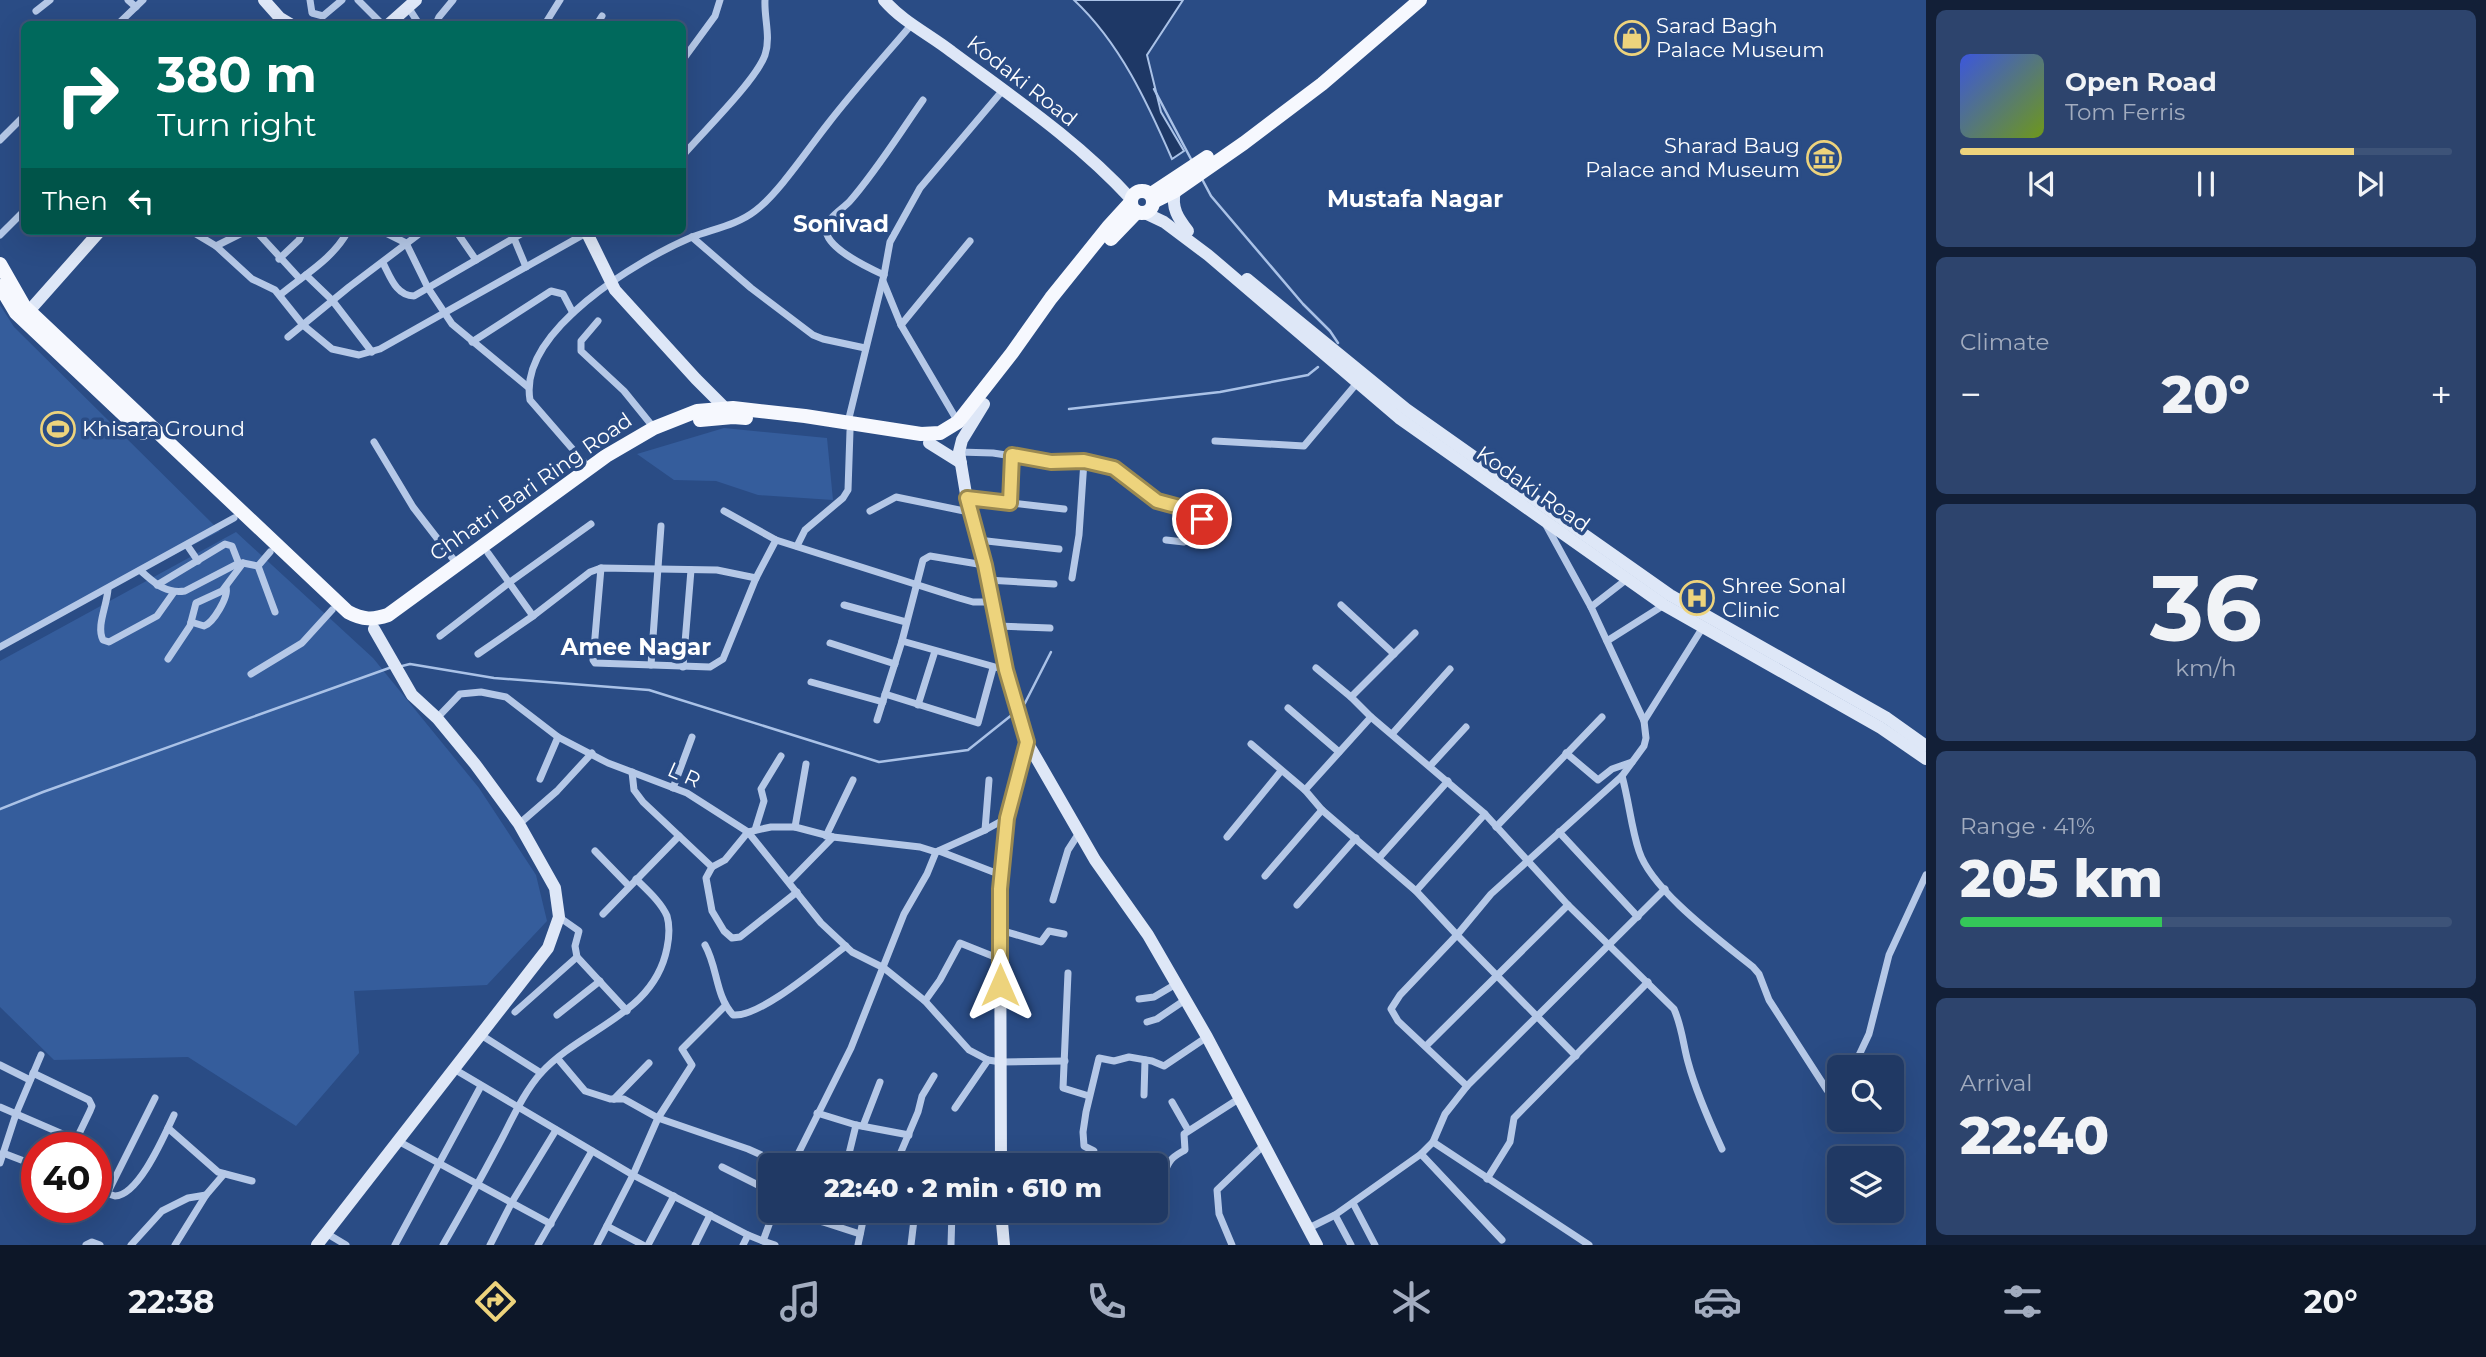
<!DOCTYPE html>
<html lang="en">
<head>
<meta charset="utf-8">
<style>
  :root { --surface:#203964; --page:#2d446d; --text:#f1f3f6; --muted:#a2acbf; --line:#3d5378; --accent:#edd37c }
  body { margin:0; font-family:Montserrat,sans-serif; background:var(--page); color:var(--text); height:100vh; display:flex; flex-direction:column; font-size:26px; white-space:nowrap }
  * { box-sizing:border-box; margin:0 }
  p { font-size:23px; color:var(--muted) }
  .icon { flex:none; width:38px; height:38px; fill:none; stroke:currentColor; stroke-width:2; stroke-linecap:round; stroke-linejoin:round }
  .map { position:relative; flex:1; overflow:hidden }
  .panel { display:flex; flex-direction:column; gap:10px; padding:10px; background:#121f37; width:560px }
  .panel>* { flex:none }
  .top-card { position:absolute; left:21px; top:21px; width:665px; height:214px; border-radius:10px; box-shadow:0 7px 28px #0002,0 0 0 2px var(--line); background:#00695c; color:#fff; overflow:hidden }
  .fabs { position:absolute; left:1827px; top:1055px; display:grid; gap:14px }
  .fabs a { display:grid; place-items:center; width:77px; height:77px; border-radius:10px; background:var(--surface); box-shadow:0 7px 28px #0002,0 0 0 2px var(--line); font-size:35px }
  .speed { position:absolute; left:21px; top:1132px; display:flex; gap:14px; font-size:35px; font-weight:700; text-align:center }
  .speed>* { display:grid; place-content:center; width:91px; height:91px; border-radius:50%; background:var(--surface); box-shadow:0 7px 28px #0002,0 0 0 2px var(--line); line-height:1 }
  .speed .limit { border:10px solid #d22; background:#fff; color:#111 }
  .pin { position:absolute; display:grid; place-items:center; width:60px; height:60px; color:#fff; margin:-30px; border:4px solid #fff; border-radius:50%; box-shadow:0 2px 7px #0007 }
  .me { position:absolute; width:77px; margin:-38px; rotate:0deg; stroke-linejoin:round; filter:drop-shadow(0 0 5px #0008) }
  .turn { display:flex; align-items:center; gap:24px; height:147px; padding:0 21px; font-size:32px }
  .turn .icon { width:91px; height:91px; stroke-width:2.5 }
  .turn b { display:block; font-size:49px; line-height:60px }
  .then { display:flex; align-items:center; height:66px; padding:0 21px; background:#0003; gap:14px; font-size:26px }
  .big { font-size:52px; font-weight:800; line-height:1.1 }
  .panel .card { flex:1; display:flex; flex-direction:column; justify-content:center; gap:10px; min-width:0; padding:0 24px; border-radius:10px; background:var(--page) }
  .panel .dial { align-items:center; gap:0 }
  .dial b { font-size:91px; line-height:1 }
  .song { display:flex; align-items:center; gap:21px }
  .cover { width:84px; height:84px; border-radius:10px; background:linear-gradient(135deg,hsl(230 70% 55%),hsl(80 70% 35%)) }
  .played { height:7px; border-radius:4px; background:linear-gradient(90deg,var(--accent) 80%,var(--line) 80%) }
  .keys { display:flex; justify-content:space-around; direction:ltr }
  .heat { display:flex; justify-content:space-between; align-items:center; font-size:38px; direction:ltr }
  .charge { height:10px; border-radius:5px; background:linear-gradient(90deg,#34c759 41%,var(--line) 0) }
  .trip { position:absolute; left:758px; top:1153px; width:410px; height:70px; border-radius:10px; background:var(--surface); box-shadow:0 7px 28px #0002,0 0 0 2px var(--line); font-weight:800; line-height:70px; text-align:center }
  .tab-bar { display:flex; height:112px; justify-content:space-around; align-items:center; background:#0d1728; color:var(--muted) }
  .tab-bar .icon { width:49px; height:49px }
  .tab-bar .current { color:var(--accent) }
  .tab-bar b { font-size:32px; color:var(--text) }
  main { display:flex; flex:1; min-height:0 }
  .map>svg:first-child { display:block }
  .green { fill:#355d9c }
  .water { fill:#1e3866; stroke:#aac2e7; stroke-width:2 }
  .lines { fill:none; stroke-linecap:round; stroke-linejoin:round }
  .stream { stroke:#aac2e7; stroke-width:2.5 }
  .street { stroke:#b5c8e7; stroke-width:7 }
  .secondary { stroke:#dee7f7; stroke-width:12 }
  .primary { stroke:#f6f8fe; stroke-width:14 }
  .route-casing { stroke:#9a8951; stroke-width:18 }
  .route { stroke:#edd37c; stroke-width:12 }
  .labels { text-anchor:middle; stroke-width:7; stroke-linejoin:round; paint-order:stroke }
  .poi-label { font-size:21px; fill:#fff; stroke:#2a4c85; text-anchor:start }
  .street-label { font-size:21px; fill:#fff; stroke:#2a4c85 }
  .neighbourhood-label { font-size:23px; font-weight:bold; fill:#fff; stroke:#2a4c85 }
</style>
</head>
<body>
<main>
<div class="map">
<svg width="1926" height="1245" viewBox="0 0 1926 1245">
  <rect width="100%" height="100%" fill="#2a4c85"/>
  <g class="green">
    <polygon points="0,305 14,327 220,531 0,645"/>
    <polygon points="724,428 827,438 833,500 758,495 716,481 674,480 637,454"/>
    <polygon points="236,532 373,658 479,788 536,875 547,921 487,985 354,991 359,1053 296,1126 188,1057 54,1060 0,1007 0,661"/>
  </g>
  <path class="water" d="M1074,0H1183L1147,55L1161,112L1184,151L1172,159C1147,102 1120,43 1074,0Z"/>
  <g class="lines">
    <g class="stream">
      <polyline points="1154,89 1192,161"/>
      <polyline points="1202,179 1211,196 1303,304 1330,331 1338,343"/>
      <polyline points="1069,409 1220,392 1308,375 1318,367"/>
      <polyline points="402,666 410,664 494,678 649,690 879,762 968,750 1013,714"/>
      <polyline points="1021,707 1025,703 1051,652"/>
      <polyline points="0,809 43,792 392,667"/>
    </g>
    <g class="street">
      <polyline points="128,0 136,7"/>
      <polyline points="310,0 312,13 323,16 342,0"/>
      <polyline points="358,0 382,24"/>
      <polyline points="408,7 419,24"/>
      <polyline points="36,11 50,0"/>
      <polyline points="118,24 143,0"/>
      <polyline points="436,24 439,17 453,0"/>
      <polyline points="545,24 560,0"/>
      <polyline points="597,24 602,16"/>
      <polyline points="682,61 715,16 720,0"/>
      <polyline points="0,140 24,116"/>
      <path d="M685,153C705,130 756,80 765,55C771,37 764,18 765,0"/>
      <polyline points="191,231 216,246 252,279 275,290 303,325 332,349 359,355 380,349 588,232"/>
      <polyline points="256,231 300,279"/>
      <polyline points="382,231 406,243 428,288 452,324 528,387"/>
      <polyline points="456,231 476,260"/>
      <polyline points="511,231 526,267"/>
      <polyline points="0,235 24,211"/>
      <polyline points="692,237 751,288 813,335 823,339 865,348"/>
      <polyline points="216,246 246,231"/>
      <polyline points="279,259 299,240 303,231"/>
      <path d="M383,263C390,276 396,296 414,296L526,231"/>
      <polyline points="306,275 332,300 372,352"/>
      <path d="M884,275C869,268 827,249 826,230C826,218 843,209 850,201C877,170 899,134 923,100"/>
      <polyline points="883,281 901,325 958,422"/>
      <path d="M280,295C305,274 332,260 348,231"/>
      <polyline points="598,321 581,341 581,351 624,391 654,428"/>
      <polyline points="901,325 970,241"/>
      <polyline points="288,337 349,287 423,231"/>
      <polyline points="472,342 551,291 563,294 573,313"/>
      <polyline points="848,422 884,275 890,242 920,188 1003,90"/>
      <polyline points="1215,441 1304,446 1357,383"/>
      <polyline points="374,442 413,507 457,564"/>
      <polyline points="959,452 993,453 1051,462 1084,461 1114,468 1157,501 1202,515 1202,519 1190,540 1184,542 1166,540"/>
      <path d="M589,468L530,400C518,331 638,260 692,237C713,229 737,225 755,211C778,194 808,149 827,125C854,90 883,58 912,24"/>
      <polyline points="967,498 1064,509"/>
      <polyline points="1010,503 1012,455"/>
      <polyline points="724,511 776,540 959,598 973,602 991,602"/>
      <polyline points="870,511 896,497 969,512"/>
      <polyline points="1546,525 1591,607 1644,721"/>
      <polyline points="978,540 1059,549"/>
      <polyline points="187,545 198,561"/>
      <polyline points="797,546 805,530 843,498 848,490 850,431"/>
      <polyline points="488,553 533,616 590,572 601,568 717,570 756,578"/>
      <polyline points="258,566 275,612"/>
      <polyline points="601,568 593,660 595,663 710,667 723,659 756,578 776,540"/>
      <path d="M141,571C155,583 165,594 185,591L235,565L243,563L258,566L270,552"/>
      <polyline points="1072,578 1079,535 1084,461"/>
      <polyline points="987,580 1054,584"/>
      <polyline points="157,585 225,544 232,546 239,564"/>
      <path d="M108,589C107,606 96,626 103,640L109,642L157,616L174,592"/>
      <polyline points="844,605 906,622"/>
      <polyline points="1341,605 1394,654"/>
      <polyline points="1591,607 1627,579"/>
      <path d="M191,622L204,626C213,623 229,597 226,587"/>
      <polyline points="997,626 1050,628"/>
      <path d="M1415,633L1351,697L1371,717L1485,814L1568,905L1674,1009C1682,1027 1683,1044 1688,1062C1696,1092 1709,1121 1722,1149"/>
      <polyline points="440,636 510,582 591,524"/>
      <polyline points="902,641 1006,670"/>
      <polyline points="1607,641 1664,605"/>
      <polyline points="830,643 895,664"/>
      <polyline points="0,647 234,518"/>
      <polyline points="478,654 533,616"/>
      <polyline points="168,659 190,626 196,603 222,591 243,563"/>
      <polyline points="651,665 661,526"/>
      <polyline points="683,667 691,570"/>
      <polyline points="1316,668 1351,697"/>
      <polyline points="251,674 302,643 332,610"/>
      <polyline points="811,682 883,702"/>
      <polyline points="885,694 978,723 993,668"/>
      <polyline points="918,705 935,651"/>
      <polyline points="1288,708 1339,752"/>
      <polyline points="1371,717 1305,790 1322,810 1416,891 1457,935 1576,1056"/>
      <polyline points="437,718 460,694 481,692 506,697 558,737 608,763 687,793 748,832 821,923 852,952 884,968 925,1001 969,1050 988,1060 1001,1062 1065,1061"/>
      <polyline points="877,720 902,641 923,560 930,556 984,565"/>
      <polyline points="1392,734 1450,669"/>
      <polyline points="1251,744 1305,790"/>
      <polyline points="1566,753 1598,780 1612,769 1632,762"/>
      <polyline points="1430,766 1466,727"/>
      <polyline points="632,772 634,790 643,802 712,867"/>
      <path d="M1622,776C1629,801 1631,827 1639,851C1652,891 1721,941 1753,967L1759,974L1769,1000L1827,1090L1832,1094L1839,1090"/>
      <polyline points="540,779 558,737"/>
      <polyline points="673,788 692,737"/>
      <polyline points="519,824 557,791 592,753"/>
      <polyline points="795,827 806,764"/>
      <polyline points="1496,827 1602,717"/>
      <polyline points="755,830 764,801 761,789 781,756"/>
      <polyline points="985,830 989,780"/>
      <polyline points="1559,832 1638,917"/>
      <polyline points="826,836 853,780"/>
      <polyline points="1227,837 1281,771"/>
      <polyline points="595,851 629,886"/>
      <polyline points="939,851 1001,875"/>
      <polyline points="1379,858 1448,781"/>
      <polyline points="1265,876 1322,810"/>
      <polyline points="789,882 833,837"/>
      <polyline points="1416,891 1485,814"/>
      <polyline points="797,892 740,937 732,938 724,931 712,911 706,878 712,867 725,860 748,832 771,827 795,827 833,837 920,847 936,852"/>
      <polyline points="1053,900 1068,850 1079,833"/>
      <polyline points="1297,905 1356,838"/>
      <polyline points="603,914 679,836"/>
      <polyline points="559,917 579,931 575,946 577,957 627,1011"/>
      <polyline points="1000,930 1041,942 1049,931 1064,934"/>
      <path d="M705,945C718,968 715,995 733,1015C760,1018 823,963 846,946"/>
      <polyline points="1068,973 1063,1088 1089,1096"/>
      <polyline points="1139,999 1154,997 1176,984"/>
      <polyline points="925,1001 940,980 960,943 1000,959"/>
      <polyline points="515,1012 577,957"/>
      <polyline points="557,1015 600,981"/>
      <polyline points="1147,1022 1157,1019 1185,1000"/>
      <polyline points="481,1035 541,1073"/>
      <polyline points="1426,1046 1568,905"/>
      <polyline points="558,1059 585,1091 610,1099 624,1099 658,1118 748,1149 786,1166"/>
      <polyline points="0,1065 30,1080"/>
      <polyline points="1853,1068 1869,1034 1889,955 1926,875"/>
      <polyline points="454,1069 633,1175 748,1235"/>
      <polyline points="33,1073 89,1100 92,1106 90,1111 76,1140"/>
      <polyline points="1467,1086 1398,1021 1391,1009 1400,995 1457,935 1491,894 1622,776 1644,746 1646,738 1644,721 1703,627"/>
      <polyline points="1144,1095 1145,1060"/>
      <polyline points="614,1099 649,1063"/>
      <polyline points="1172,1102 1188,1130"/>
      <polyline points="0,1107 95,1148"/>
      <polyline points="955,1108 988,1060"/>
      <polyline points="817,1113 856,1125 909,1135"/>
      <polyline points="863,1126 880,1082"/>
      <polyline points="168,1128 218,1172 252,1181"/>
      <polyline points="398,1141 551,1224"/>
      <polyline points="1433,1142 1589,1245"/>
      <polyline points="3,1153 37,1166"/>
      <polyline points="1421,1154 1502,1240"/>
      <polyline points="0,1163 16,1114 41,1055"/>
      <polyline points="792,1166 851,1048 904,914 927,874 936,852 985,830 1007,818"/>
      <polyline points="846,1166 856,1125"/>
      <polyline points="895,1166 918,1112 922,1096 934,1076"/>
      <polyline points="1092,1166 1094,1151 1084,1146 1083,1132 1086,1112 1099,1058 1114,1061 1129,1057 1152,1061 1164,1066 1207,1037"/>
      <polyline points="722,1167 770,1191"/>
      <polyline points="1487,1179 1510,1142 1514,1118 1648,982"/>
      <path d="M96,1190L115,1196C139,1195 164,1136 174,1115"/>
      <polyline points="107,1194 155,1098"/>
      <polyline points="1353,1203 1375,1245"/>
      <polyline points="801,1211 823,1222 860,1234"/>
      <path d="M1094,1211L1155,1214C1164,1199 1160,1173 1171,1160C1174,1156 1180,1153 1185,1150L1184,1134L1240,1098"/>
      <polyline points="1335,1215 1351,1245"/>
      <polyline points="607,1226 643,1245"/>
      <polyline points="1309,1228 1335,1215 1421,1154 1433,1142 1445,1114 1467,1086 1665,889"/>
      <polyline points="326,1233 346,1245"/>
      <polyline points="763,1241 775,1245"/>
      <polyline points="86,1245 92,1242 100,1245"/>
      <polyline points="131,1245 162,1211 188,1198 206,1195 224,1174"/>
      <polyline points="175,1245 206,1195"/>
      <polyline points="395,1245 481,1086"/>
      <path d="M443,1245C462,1212 480,1180 498,1146C511,1122 523,1093 541,1073C582,1028 654,1015 667,948C669,938 670,926 667,916C661,902 647,890 636,879"/>
      <polyline points="490,1245 512,1202 556,1130"/>
      <polyline points="538,1245 592,1151"/>
      <polyline points="597,1245 633,1175 658,1118 692,1065 682,1049 725,1006"/>
      <polyline points="648,1245 674,1196"/>
      <polyline points="695,1245 710,1215"/>
      <polyline points="743,1245 748,1235 763,1241 774,1211"/>
      <polyline points="858,1245 865,1211"/>
      <polyline points="911,1245 915,1211"/>
      <polyline points="951,1245 952,1211"/>
      <polyline points="1232,1245 1219,1214 1217,1190 1264,1145"/>
    </g>
    <g class="secondary">
      <polyline points="264,0 280,18 290,24"/>
      <path d="M884,0C903,22 929,34 952,52C1014,98 1079,142 1131,199"/>
      <polyline points="389,24 416,0"/>
      <path d="M1175,191C1171,208 1178,218 1188,231"/>
      <polyline points="1145,213 1164,222 1208,255 1399,418 1664,605 1881,728 1926,759"/>
      <polyline points="586,231 615,290 696,379 731,414"/>
      <polyline points="1247,279 1406,409 1670,595 1887,718 1926,746"/>
      <polyline points="29,311 100,231"/>
      <polyline points="984,404 962,440 959,452 969,512 985,566 1006,670 1027,742 1095,860 1148,935 1207,1037 1317,1245"/>
      <polyline points="929,443 961,463"/>
      <polyline points="1001,1166 1000,889 1007,818 1027,742"/>
      <polyline points="1001,1211 1004,1245"/>
      <polyline points="317,1245 548,948 559,917 555,888 519,824 475,764 437,718 412,695 374,629"/>
    </g>
    <g class="primary">
      <circle cx="1142" cy="202" r="11"/>
      <polyline points="1151,194 1207,157"/>
      <polyline points="1155,201 1175,191 1244,143 1322,84 1420,0"/>
      <polyline points="1111,239 1137,212"/>
      <path d="M0,264L24,306L348,612C363,620 373,620 388,615L606,456L654,428L697,411L733,408L805,416L921,434L940,433L958,422L1012,353L1051,298L1109,226L1130,203"/>
      <polyline points="0,286 16,313 143,433"/>
      <polyline points="700,420 733,417 746,418"/>
    </g>
  </g>
  <g class="lines">
    <g class="route-casing">
      <polyline id="route" points="1000,985 1000,889 1007,818 1027,742 1006,670 985,565 967,498 1010,503 1012,455 1051,462 1084,461 1114,468 1157,501 1198,512 1202,515 1202,519"/>
    </g>
    <use href="#route" class="route"/>
  </g>
  <defs>
    <g id="shop-ring" transform="scale(1.75)"><circle r="9.5" fill="#2a4c85" stroke="#edd37c" stroke-width="1.5"/><path d="M-5-2.5h2.3a2.7 3.5 0 0 1 5.4 0H5L5.5 6h-11ZM-1.5-2.5h3a1.5 2.3 0 0 0-3 0Z" fill="#edd37c"/></g>
    <g id="museum-ring" transform="scale(1.75)"><circle r="9.5" fill="#2a4c85" stroke="#edd37c" stroke-width="1.5"/><path d="M0-6L6-3V-2H-6V-3ZM-5-1h2V3h-2ZM-1-1h2V3h-2ZM3-1h2V3H3ZM-6 4H6V6H-6Z" fill="#edd37c"/></g>
    <g id="stadium-ring" transform="scale(1.75)"><circle r="9.5" fill="#2a4c85" stroke="#edd37c" stroke-width="1.5"/><path d="M0-5a6.5 5 0 1 0 0 10a6.5 5 0 1 0 0-10ZM-3.5-1.8h7v3.6h-7Z" fill="#edd37c"/></g>
    <g id="hospital-ring" transform="scale(1.75)"><circle r="9.5" fill="#2a4c85" stroke="#edd37c" stroke-width="1.5"/><path d="M-5-5h3v3.5h4V-5h3V5h-3V1.5h-4V5h-3Z" fill="#edd37c"/></g>
  </defs>
  <g fill-rule="evenodd">
    <use href="#shop-ring" x="1632" y="38"/>
    <use href="#museum-ring" x="1824" y="158"/>
    <use href="#stadium-ring" x="58" y="429"/>
    <use href="#hospital-ring" x="1697" y="598"/>
  </g>
  <g class="labels">
    <g class="poi-label">
      <text x="1656" y="33">Sarad Bagh<tspan x="1656" dy="24">Palace Museum</tspan></text>
      <text x="1800" y="153" text-anchor="end">Sharad Baug<tspan x="1800" dy="24">Palace and Museum</tspan></text>
      <text x="82" y="436">Khisara Ground</text>
      <text x="1722" y="593">Shree Sonal<tspan x="1722" dy="24">Clinic</tspan></text>
    </g>
    <g class="street-label">
      <text transform="translate(1022 81) rotate(38)" y="7">Kodaki Road</text>
      <text transform="translate(531 487) rotate(-35)" y="7">Chhatri Bari Ring Road</text>
      <text transform="translate(1533 489) rotate(35)" y="7">Kodaki Road</text>
      <text transform="translate(684 775) rotate(24)" y="7">L R</text>
    </g>
    <g class="neighbourhood-label">
      <text x="1415" y="207">Mustafa Nagar</text>
      <text x="841" y="232">Sonivad</text>
      <text x="636" y="655">Amee Nagar</text>
    </g>
  </g>
</svg>
<div class="fabs">
<a><svg class="icon" aria-label="search" viewBox="0 0 24 24"><circle cx="10" cy="10" r="6"/><path d="M15 15l6 6"/></svg></a>
<a><svg class="icon" aria-label="layers" viewBox="0 0 24 24"><path d="M12 4l9 5-9 5-9-5zM3 14l9 5 9-5"/></svg></a>
</div>
<div class="speed"><div class="limit">40</div></div>
<div class="pin" style="left:1202px;top:519px;background:#d93025"><svg class="icon" aria-label="arrive" viewBox="0 0 24 24"><path d="M6 21V4h12l-3 4 3 4H6"/></svg></div>
<svg class="me" style="left:1000px;top:985px" viewBox="-20 -20 40 40"><path d="M0-17L14 15 0 8-14 15z" fill="#edd37c" stroke="#fff" stroke-width="4"/></svg>
<div class="trip">22:40 · 2 min · 610 m</div>
<div class="top-card">
<div class="turn"><svg class="icon" aria-label="right" viewBox="0 0 24 24"><path d="M7 20v-9h11M14 6l5 5-5 5"/></svg><div><b>380 m</b>Turn right</div></div>
<div class="then">Then<svg class="icon" aria-label="left" viewBox="0 0 24 24"><path d="M17 20v-9H6M10 6l-5 5 5 5"/></svg></div>
</div>
</div>
<section class="panel">
<div class="card">
<div class="song"><i class="cover"></i><div><b>Open Road</b><p>Tom Ferris</p></div></div>
<div class="played"></div>
<div class="keys"><svg class="icon" aria-label="previous" viewBox="0 0 24 24"><path d="M18 5L8 12l10 7zM5 5v14"/></svg><svg class="icon" aria-label="pause" viewBox="0 0 24 24"><path d="M8 5v14M16 5v14"/></svg><svg class="icon" aria-label="next" viewBox="0 0 24 24"><path d="M6 5l10 7-10 7zM19 5v14"/></svg></div>
</div>
<div class="card"><p>Climate</p>
<div class="heat"><a>−</a><b class="big">20°</b><a>+</a></div>
</div>
<div class="card dial"><b>36</b><p>km/h</p></div>
<div class="card"><p>Range · 41%</p><b class="big">205 km</b><div class="charge"></div></div>
<div class="card"><p>Arrival</p><b class="big">22:40</b></div>
</section>
</main>
<nav class="tab-bar">
<b>22:38</b>
<svg class="icon current" aria-label="directions" viewBox="0 0 24 24"><path d="M12 3l9 9-9 9-9-9zM9 14v-3h6M13 9l2 2-2 2"/></svg>
<svg class="icon" aria-label="music" viewBox="0 0 24 24"><path d="M9 18V5l10-2v13"/><circle cx="6" cy="18" r="3"/><circle cx="16" cy="16" r="3"/></svg>
<svg class="icon" aria-label="phone" viewBox="0 0 24 24"><path d="M5 4h4l2 5-3 2q2 4 5 5l2-3 5 2v4C11 20 4 13 5 4z"/></svg>
<svg class="icon" aria-label="climate" viewBox="0 0 24 24"><path d="M12 3v18M4 7l16 10M4 17L20 7"/></svg>
<svg class="icon" aria-label="car" viewBox="0 0 24 24"><path d="M5 17H2v-5l4-1 3-4h7l3 4 3 1v5h-3M9 17h6M6 11h13"/><circle cx="7" cy="17" r="2"/><circle cx="17" cy="17" r="2"/></svg>
<svg class="icon" aria-label="filters" viewBox="0 0 24 24"><path d="M4 7h16M4 17h16"/><circle cx="9" cy="7" r="2"/><circle cx="15" cy="17" r="2"/></svg>
<b>20°</b>
</nav>
</body>
</html>
